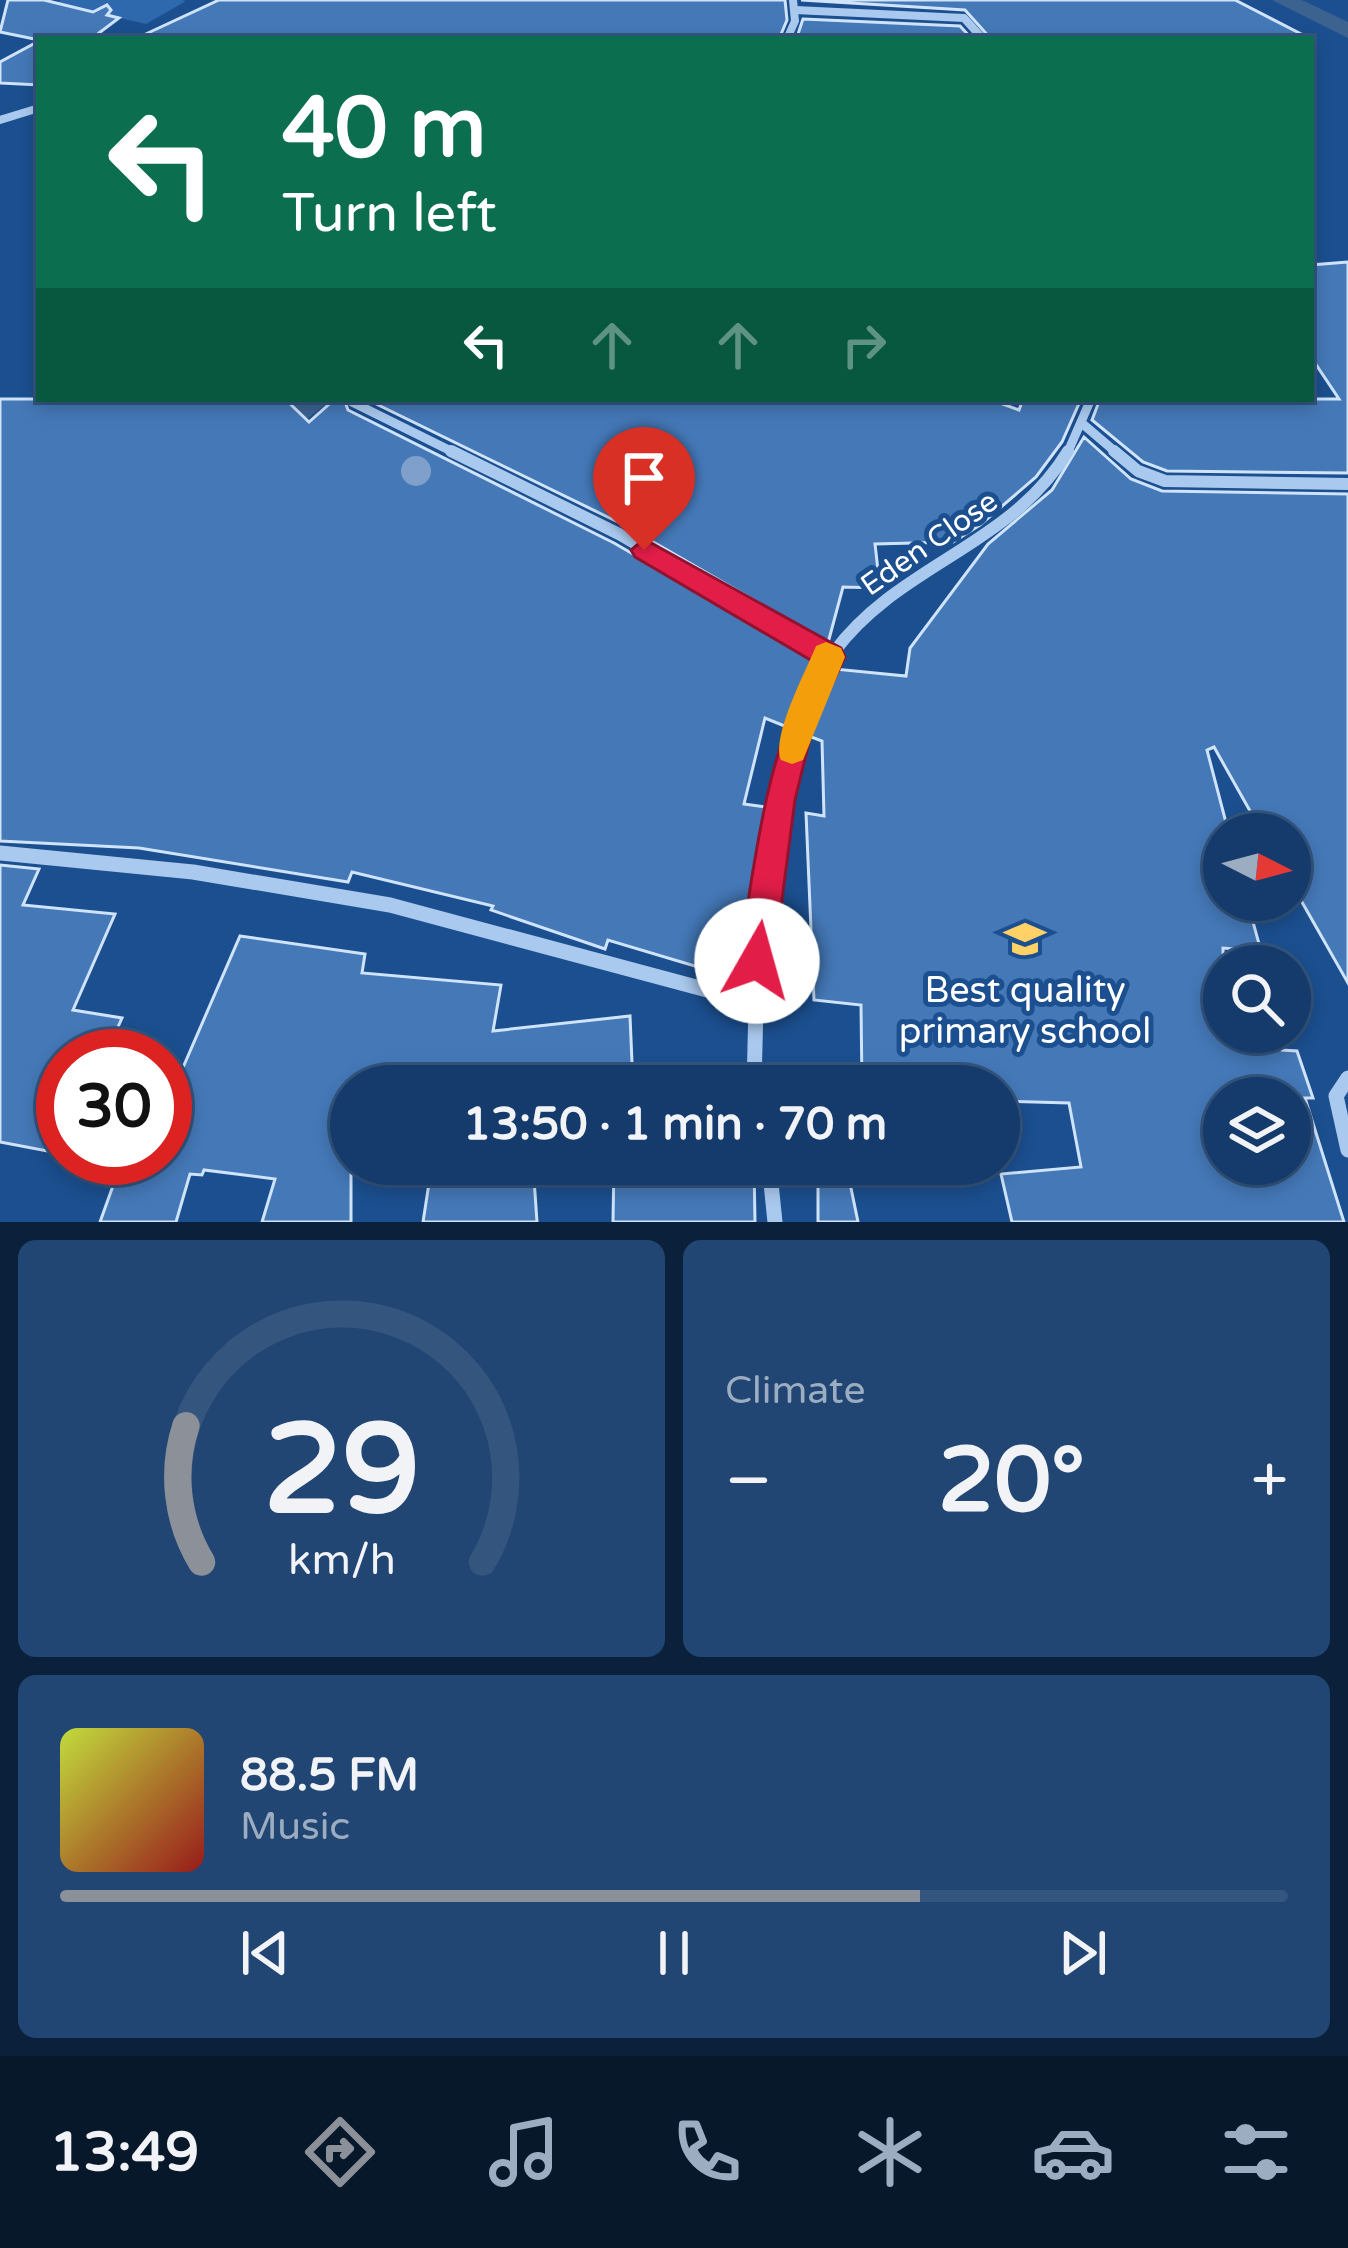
<!DOCTYPE html>
<html lang="en">
<head>
<meta charset="utf-8">
<style>
  :root { --surface:#143b6b; --page:#214673; --text:#f1f3f6; --muted:#9dadc1; --line:#33557e; --accent:#8c9099 }
  body { margin:0; font-family:"Varela Round",sans-serif; background:var(--page); color:var(--text); height:100vh; display:flex; flex-direction:column; font-size:45px; white-space:nowrap }
  * { box-sizing:border-box; margin:0 }
  p { font-size:39px; color:var(--muted) }
  .icon { flex:none; width:66px; height:66px; fill:none; stroke:currentColor; stroke-width:2; stroke-linecap:round; stroke-linejoin:round }
  .map { position:relative; height:1222px; overflow:hidden }
  .side { display:flex; flex-direction:column; gap:18px; padding:18px; background:#0b203b; flex:1 }
  .side>* { flex:none }
  .banner { position:absolute; left:36px; top:36px; width:1278px; height:366px; border-radius:0px; box-shadow:0 6px 18px #0003,0 0 0 3px var(--line); background:#0b6e4f; color:#fff; overflow:hidden }
  .needle { width:78px; rotate:96deg }
  .controls { position:absolute; left:1203px; top:813px; display:grid; gap:24px }
  .controls a { display:grid; place-items:center; width:108px; height:108px; border-radius:50%; background:var(--surface); box-shadow:0 6px 18px #0003,0 0 0 3px var(--line); font-size:60px }
  .speed { position:absolute; left:36px; top:1029px; display:flex; gap:24px; font-size:60px; font-weight:700; text-align:center }
  .speed>* { display:grid; place-content:center; width:156px; height:156px; border-radius:50%; background:var(--surface); box-shadow:0 6px 18px #0003,0 0 0 3px var(--line); line-height:1 }
  .speed .limit { border:18px solid #d22; background:#fff; color:#111 }
  .pin { position:absolute; display:grid; place-items:center; width:102px; height:102px; color:#fff; margin:-123px -51px; border-radius:50% 50% 50% 0; rotate:-45deg; box-shadow:0 0 12px #0007 }
  .pin .icon { rotate:45deg }
  .me { position:absolute; width:132px; margin:-66px; rotate:7deg; stroke-linejoin:round; filter:drop-shadow(0 0 9px #0008) }
  .turn { display:flex; align-items:center; gap:42px; height:252px; padding:0 48px; font-size:54px }
  .turn .icon { width:156px; height:156px; stroke-width:2.5 }
  .turn b { display:block; font-size:84px; line-height:102px }
  .lanes { display:flex; align-items:center; height:114px; padding:0 48px; background:#0003; justify-content:center; gap:60px; direction:ltr }
  .lanes .off { opacity:.35 }
  .big { font-size:90px; font-weight:700; line-height:1.1 }
  .side .card { flex:1; display:flex; flex-direction:column; justify-content:center; gap:18px; min-width:0; padding:0 42px; border-radius:18px; background:var(--page) }
  .side .dial { align-items:center; gap:0 }
  .dial svg { height:312px; overflow:visible; fill:none; stroke:var(--line); stroke-width:7; stroke-linecap:round; text-anchor:middle }
  .dial text { fill:var(--text); stroke:none }
  .song { display:flex; align-items:center; gap:36px }
  .cover { width:144px; height:144px; border-radius:18px; background:linear-gradient(135deg,hsl(70 70% 55%),hsl(0 70% 35%)) }
  .played { height:12px; border-radius:6px; background:linear-gradient(90deg,var(--accent) 70%,var(--line) 70%) }
  .keys { display:flex; justify-content:space-around; direction:ltr }
  .heat { display:flex; justify-content:space-between; align-items:center; font-size:66px; direction:ltr }
  .side .tiles { flex:1; display:grid; gap:18px; grid-template-columns:1fr 1fr }
  .card:last-child { grid-column:span 2 }
  .trip { position:absolute; left:330px; top:1065px; width:690px; height:120px; border-radius:60px; background:var(--surface); box-shadow:0 6px 18px #0003,0 0 0 3px var(--line); font-weight:700; line-height:120px; text-align:center }
  .tabs { display:flex; height:192px; justify-content:space-around; align-items:center; background:#08182b; color:var(--muted) }
  .tabs .icon { width:84px; height:84px }
  .tabs .active { color:var(--accent) }
  .tabs b { font-size:54px; color:var(--text) }
  .map>svg:first-child { display:block }
  .green { fill:#2e69ad }
  .lines { fill:none; stroke-linecap:round; stroke-linejoin:round }
  .canal { fill:#3c6290; fill-rule:evenodd }
  .building { fill:#4478b7; stroke:#cfe3fa; stroke-width:3; fill-rule:evenodd }
  .street-far3 { stroke:#a9c9ee; stroke-width:8 }
  .street-far2 { stroke:#a9c9ee; stroke-width:9 }
  .street-far1 { stroke:#a9c9ee; stroke-width:12 }
  .street { stroke:#a9c9ee; stroke-width:15 }
  .tree { fill:#7ea0ca }
  .route { fill:#e11d48; stroke:#92132f; stroke-width:3 }
  .slow { fill:#f59e0b }
  .labels { text-anchor:middle; stroke-width:10; stroke-linejoin:round; paint-order:stroke }
  .street-label { font-size:30px; fill:#fff; stroke:#1b4f8f }
  .near-poi-label { font-size:36px; fill:#fff; stroke:#1b4f8f }
</style>
</head>
<body>
<div class="map">
<svg width="1348" height="1222" viewBox="0 0 1348 1222">
  <rect width="100%" height="100%" fill="#1b4f8f"/>
  <polygon class="green" points="61,0 182,0 186,1 146,24 56,3"/>
  <g class="lines">
    <g class="canal">
      <polygon points="1272,0 1302,0 1348,22 1348,38"/>
      <polygon points="286,399 333,399 261,454 247,458 233,454 227,444 233,434"/>
    </g>
  </g>
  <g class="building">
    <polygon points="8,0 44,0 93,12 107,5 111,10 107,15 119,18 91,39 39,40 0,32"/>
    <polygon points="219,0 785,0 787,20 779,39 135,39"/>
    <polygon points="801,0 1235,0 1311,39 991,39 965,10"/>
    <polygon points="803,19 960,26 972,39 797,37"/>
    <polygon points="39,41 39,85 0,83 0,62"/>
    <polygon points="1348,262 1348,473 1167,471 1143,462 1092,420 1100,399 1339,399 1311,357 1311,265"/>
    <polygon points="0,399 285,399 309,422 335,399 344,399 348,410 614,543 816,660 787,727 765,718 744,804 765,807 735,978 608,940 605,949 491,910 493,906 352,872 348,882 139,848 0,841"/>
    <polygon points="366,399 989,399 1019,410 1023,399 1081,399 1062,442 1036,477 980,525 953,542 875,544 880,588 843,587 828,643 624,525"/>
    <path d="M1084,437L1131,479L1162,491L1348,494V983L1290,881V834H1263L1214,747L1207,750L1229,834H1224V900H1247L1261,951L1223,948L1224,1032H1275L1282,1050L1297,1051L1313,1098H1305L1344,1222H1012L1001,1174L1081,1167L1069,1103L999,1101V1086H862L861,1005L814,1000L806,813L824,816L822,741L806,735L824,688L835,669L906,676L910,648L988,544L1052,490ZM1224,1098H1290V1164H1224Z"/>
    <polygon points="0,865 39,869 23,905 115,914 73,1010 122,1018 105,1056 63,1056 63,1154 0,1142"/>
    <polygon points="240,936 365,954 362,973 501,985 493,1031 630,1016 633,1086 498,1086 498,1072 416,1065 414,1086 351,1086 351,1222 262,1222 275,1179 204,1170 202,1175 190,1174 176,1222 100,1222 123,1158 165,1158 165,1109"/>
    <polygon points="432,1164 533,1164 537,1222 423,1222"/>
    <polygon points="614,1164 754,1164 755,1222 613,1222"/>
    <polygon points="818,1164 846,1164 858,1222 818,1222"/>
  </g>
  <g class="lines">
    <g class="street-far3">
      <polyline points="795,10 964,18 983,39"/>
      <polyline points="787,39 795,21 793,0"/>
      <polyline points="0,120 39,108"/>
    </g>
    <g class="street-far2">
      <polyline points="352,402 457,454"/>
      <polyline points="1084,425 1118,454"/>
      <polyline points="1067,454 1091,399"/>
    </g>
    <g class="street-far1">
      <polyline points="451,451 619,534 831,657"/>
      <polyline points="1114,451 1138,471 1165,481 1348,484"/>
      <path d="M781,788C792,742 805,691 834,652C899,564 1010,547 1068,451"/>
    </g>
    <g class="street">
      <polyline points="0,853 193,872 390,905 752,1002"/>
      <polyline points="1348,1078 1336,1096 1348,1150"/>
      <polyline points="754,1086 758,925 781,785"/>
      <polyline points="769,1164 775,1222"/>
    </g>
  </g>
  <circle class="tree" cx="416" cy="471" r="15"/>
  <path class="route" d="M644,539L841,648L845,657L814,722L795,800L774,961L769,974L757,979L745,974L739,961C755,857 766,756 814,662L635,557L631,550Z"/>
  <path class="slow" d="M826,642L841,648L845,657L803,760L792,764L781,760C771,736 807,669 816,646Z"/>
  <defs>
    <g id="school-bare" transform="scale(3.24)"><path d="M0-5L7-2L0 1L-7-2ZM-4 1L0 2.5L4 1V4Q0 6-4 4Z" fill="#ffd166" stroke="#1b4f8f" stroke-width="2.5" paint-order="stroke"/></g>
  </defs>
  <g fill-rule="evenodd">
    <use href="#school-bare" x="1025" y="939"/>
  </g>
  <g class="labels">
    <g class="street-label">
      <text transform="translate(929 543) rotate(-35)" y="10">Eden Close</text>
    </g>
    <g class="near-poi-label">
      <text x="1025" y="1002">Best quality<tspan x="1025" dy="41">primary school</tspan></text>
    </g>
  </g>
</svg>
<div class="controls">
<a><svg class="needle" viewBox="-14 -14 28 28"><path d="M0-13l5 13h-10z" fill="#e53935"/><path d="M0 13l5-13h-10z" fill="#9dadc1"/></svg></a>
<a><svg class="icon" aria-label="search" viewBox="0 0 24 24"><circle cx="10" cy="10" r="6"/><path d="M15 15l6 6"/></svg></a>
<a><svg class="icon" aria-label="layers" viewBox="0 0 24 24"><path d="M12 4l9 5-9 5-9-5zM3 14l9 5 9-5"/></svg></a>
</div>
<div class="speed"><div class="limit">30</div></div>
<div class="pin" style="left:644px;top:550px;background:#d93025"><svg class="icon" aria-label="arrive" viewBox="0 0 24 24"><path d="M6 21V4h12l-3 4 3 4H6"/></svg></div>
<svg class="me" style="left:757px;top:961px" viewBox="-20 -20 40 40"><circle r="19" fill="#fff"/><path d="M0-13L10 11 0 6-10 11z" fill="#e11d48"/></svg>
<div class="trip">13:50 · 1 min · 70 m</div>
<div class="banner">
<div class="turn"><svg class="icon" aria-label="left" viewBox="0 0 24 24"><path d="M17 20v-9H6M10 6l-5 5 5 5"/></svg><div><b>40 m</b>Turn left</div></div>
<div class="lanes"><svg class="icon" aria-label="left" viewBox="0 0 24 24"><path d="M17 20v-9H6M10 6l-5 5 5 5"/></svg><svg class="icon off" aria-label="ahead" viewBox="0 0 24 24"><path d="M12 20V5M6 11l6-6 6 6"/></svg><svg class="icon off" aria-label="ahead" viewBox="0 0 24 24"><path d="M12 20V5M6 11l6-6 6 6"/></svg><svg class="icon off" aria-label="right" viewBox="0 0 24 24"><path d="M7 20v-9h11M14 6l5 5-5 5"/></svg></div>
</div>
</div>
<section class="side">
<div class="tiles">
<div class="card dial"><svg viewBox="0 0 100 80">
<path d="M14 69A42 42 0 1 1 86 69"/>
<path d="M14 69A42 42 0 0 1 10 34" stroke="#8c9099"/>
<text x="50" y="56" font-size="32" font-weight="700">29</text>
<text x="50" y="72" font-size="11">km/h</text>
</svg></div>
<div class="card"><p>Climate</p>
<div class="heat"><a>−</a><b class="big">20°</b><a>+</a></div>
</div>
<div class="card">
<div class="song"><i class="cover"></i><div><b>88.5 FM</b><p>Music</p></div></div>
<div class="played"></div>
<div class="keys"><svg class="icon" aria-label="previous" viewBox="0 0 24 24"><path d="M18 5L8 12l10 7zM5 5v14"/></svg><svg class="icon" aria-label="pause" viewBox="0 0 24 24"><path d="M8 5v14M16 5v14"/></svg><svg class="icon" aria-label="next" viewBox="0 0 24 24"><path d="M6 5l10 7-10 7zM19 5v14"/></svg></div>
</div>
</div>
</section>
<nav class="tabs">
<b>13:49</b>
<svg class="icon active" aria-label="directions" viewBox="0 0 24 24"><path d="M12 3l9 9-9 9-9-9zM9 14v-3h6M13 9l2 2-2 2"/></svg>
<svg class="icon" aria-label="music" viewBox="0 0 24 24"><path d="M9 18V5l10-2v13"/><circle cx="6" cy="18" r="3"/><circle cx="16" cy="16" r="3"/></svg>
<svg class="icon" aria-label="phone" viewBox="0 0 24 24"><path d="M5 4h4l2 5-3 2q2 4 5 5l2-3 5 2v4C11 20 4 13 5 4z"/></svg>
<svg class="icon" aria-label="climate" viewBox="0 0 24 24"><path d="M12 3v18M4 7l16 10M4 17L20 7"/></svg>
<svg class="icon" aria-label="car" viewBox="0 0 24 24"><path d="M5 17H2v-5l4-1 3-4h7l3 4 3 1v5h-3M9 17h6M6 11h13"/><circle cx="7" cy="17" r="2"/><circle cx="17" cy="17" r="2"/></svg>
<svg class="icon" aria-label="filters" viewBox="0 0 24 24"><path d="M4 7h16M4 17h16"/><circle cx="9" cy="7" r="2"/><circle cx="15" cy="17" r="2"/></svg>
</nav>
</body>
</html>
